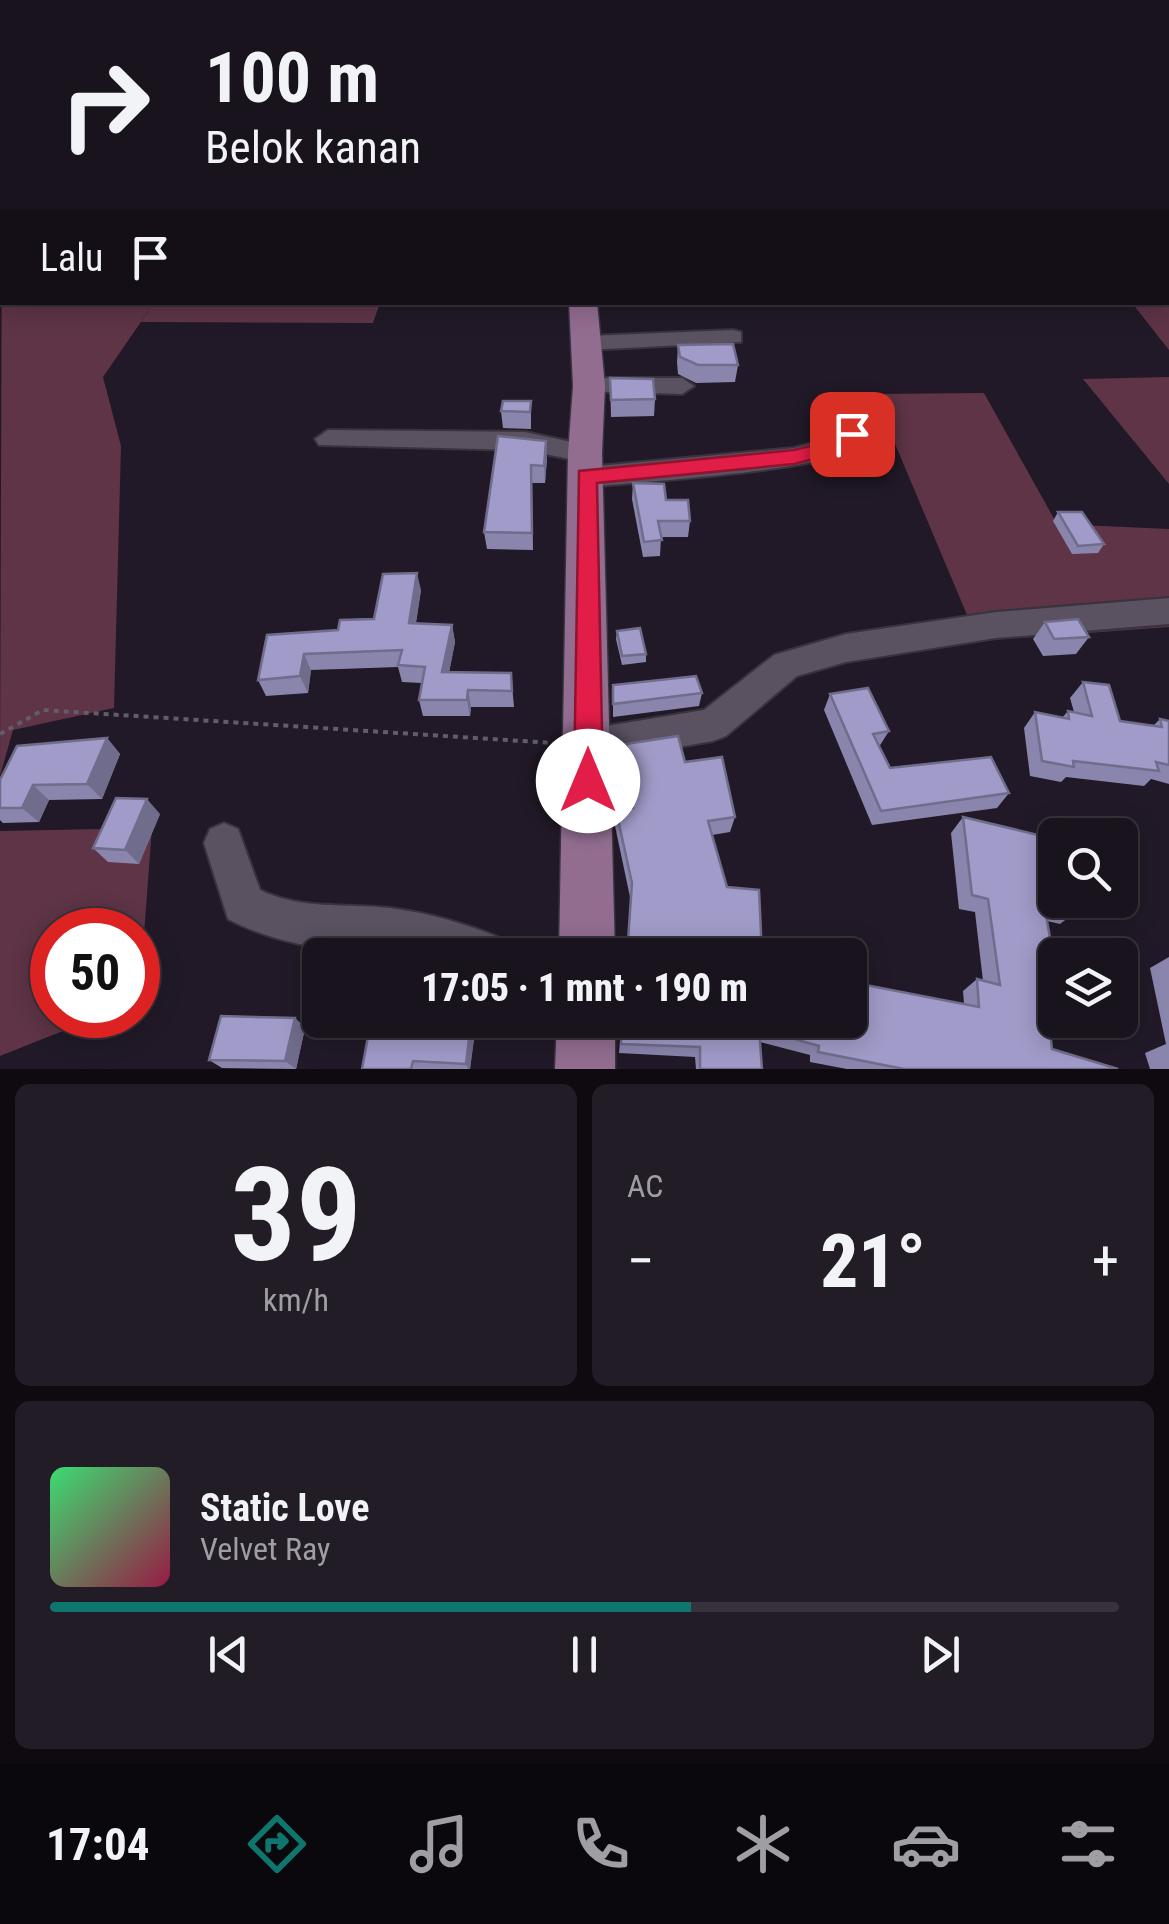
<!DOCTYPE html>
<html lang="id">
<head>
<meta charset="utf-8">
<style>
  :root { --surface:#19131d; --page:#221c26; --text:#f1f3f6; --muted:#9f9ea4; --line:#37323b; --accent:#0f766e }
  body { margin:0; font-family:"Roboto Condensed",sans-serif; background:var(--page); color:var(--text); height:100vh; display:flex; flex-direction:column; font-size:38px; white-space:nowrap }
  * { box-sizing:border-box; margin:0 }
  p { font-size:32px; color:var(--muted) }
  .icon { flex:none; width:55px; height:55px; fill:none; stroke:currentColor; stroke-width:2; stroke-linecap:round; stroke-linejoin:round }
  .map { position:relative; height:1069px; overflow:hidden }
  .details { display:flex; flex-direction:column; gap:15px; padding:15px; background:#0e0a10; flex:1 }
  .details>* { flex:none }
  .banner { position:absolute; left:0px; top:0px; width:1170px; height:305px; box-shadow:0 5px 25px #0003,0 0 0 2px var(--line); background:#19131d; color:var(--text); overflow:hidden }
  .fabs { position:absolute; left:1038px; top:818px; display:grid; gap:20px }
  .fabs a { display:grid; place-items:center; width:100px; height:100px; border-radius:15px; background:var(--surface); box-shadow:0 5px 25px #0003,0 0 0 2px var(--line); font-size:50px }
  .speed { position:absolute; left:30px; top:908px; display:flex; gap:20px; font-size:50px; font-weight:700; text-align:center }
  .speed>* { display:grid; place-content:center; width:130px; height:130px; border-radius:50%; background:var(--surface); box-shadow:0 5px 25px #0003,0 0 0 2px var(--line); line-height:1 }
  .speed .limit { border:15px solid #d22; background:#fff; color:#111 }
  .pin { position:absolute; display:grid; place-items:center; width:85px; height:85px; color:#fff; margin:-42px; border-radius:20px; box-shadow:0 5px 15px #0006 }
  .me { position:absolute; width:110px; margin:-55px; rotate:0deg; stroke-linejoin:round; filter:drop-shadow(0 0 8px #0008) }
  .turn { display:flex; align-items:center; gap:35px; height:210px; padding:0 40px; font-size:45px }
  .turn .icon { width:130px; height:130px; stroke-width:2.5 }
  .turn b { display:block; font-size:70px; line-height:85px }
  .then { display:flex; align-items:center; height:95px; padding:0 40px; background:#0003; gap:20px; font-size:38px }
  .big { font-size:75px; font-weight:800; line-height:1.1 }
  .details .widget { flex:1; display:flex; flex-direction:column; justify-content:center; gap:15px; min-width:0; padding:0 35px; border-radius:15px; background:var(--page) }
  .details .dial { align-items:center; gap:0 }
  .dial b { font-size:130px; line-height:1 }
  .song { display:flex; align-items:center; gap:30px }
  .cover { width:120px; height:120px; border-radius:15px; background:linear-gradient(135deg,hsl(140 70% 55%),hsl(340 70% 35%)) }
  .played { height:10px; border-radius:5px; background:linear-gradient(90deg,var(--accent) 60%,var(--line) 60%) }
  .keys { display:flex; justify-content:space-around; direction:ltr }
  .heat { display:flex; justify-content:space-between; align-items:center; font-size:55px; direction:ltr }
  .details .tiles { flex:1; display:grid; gap:15px; grid-template-columns:1fr 1fr }
  .widget:last-child { grid-column:span 2 }
  .trip { position:absolute; left:302px; top:938px; width:565px; height:100px; border-radius:15px; background:var(--surface); box-shadow:0 5px 25px #0003,0 0 0 2px var(--line); font-weight:800; line-height:100px; text-align:center }
  .menu { display:flex; height:160px; justify-content:space-around; align-items:center; background:#0a080c; color:var(--muted) }
  .menu .icon { width:70px; height:70px }
  .menu .active { color:var(--accent) }
  .menu b { font-size:45px; color:var(--text) }
  .map>svg:first-child { display:block }
  .green { fill:#5e3648 }
  .forest { fill:#5e3446 }
  .lines { fill:none; stroke-linecap:round; stroke-linejoin:round }
  .minor-casing { stroke:#38333d; stroke-width:4 }
  .major-casing { stroke:#38333d; stroke-width:3 }
  .path-far1 { stroke:#635c69; stroke-width:2.5; stroke-dasharray:2.5 2.5; stroke-linecap:butt }
  .path { stroke:#635c69; stroke-width:4; stroke-dasharray:5 5; stroke-linecap:butt }
  .minor { fill:#5a5161; fill-rule:evenodd }
  .major { fill:#926d90; fill-rule:evenodd }
  .wall { fill:#8a85ac }
  .shaded-wall { fill:#706c8c }
  .building { fill:#a09bc8; stroke:#706c8c; stroke-width:2.5 }
  .route { fill:#e11d48; stroke:#92132f; stroke-width:2.5 }
</style>
</head>
<body>
<div class="map">
<svg width="1169" height="1069" viewBox="0 0 1169 1069">
  <rect width="100%" height="100%" fill="#211927"/>
  <polygon class="green" points="154,303 154,302 380,303 373,323 141,322"/>
  <g class="forest">
    <polygon points="2,194 2,302 154,303 103,377 121,446 114,708 13,730 0,776"/>
    <polygon points="1169,212 1169,350 1132,303 1168,302"/>
    <polygon points="1169,377 1169,484 1083,379"/>
    <polygon points="984,393 1057,524 1169,529 1169,627 978,641 874,394"/>
    <polygon points="152,828 139,1000 138,930 52,930 52,1015 103,1015 0,1056 0,831"/>
  </g>
  <g class="lines">
    <g class="minor-casing">
      <g id="minor">
        <polygon points="189,0 211,0 212,2 191,2"/>
        <polygon points="0,31 2,32 2,40 0,39"/>
        <rect x="0" y="66" width="2" height="8"/>
        <polygon points="2,133 2,143 0,144 0,134"/>
        <polygon points="733,330 741,332 741,342 587,350 575,343 587,336"/>
        <polygon points="589,378 682,378 694,386 682,394 580,391 577,386 580,381"/>
        <path d="M856,406L869,414C867,427 865,439 854,448C827,471 633,482 587,487L573,477L587,467L794,448L833,438L847,408Z"/>
        <polygon points="328,430 525,432 595,447 599,453 585,462 525,450 319,445 315,439"/>
        <polygon points="1169,598 1169,624 996,638 846,662 797,676 726,736 713,741 588,763 575,758 569,746 575,734 588,729 704,710 774,655 846,634 996,612"/>
        <path d="M224,823L238,829L260,890C301,910 345,903 390,908C429,913 467,924 503,939L509,955C418,955 310,962 228,919L204,843L210,829Z"/>
      </g>
    </g>
    <g class="major-casing">
      <g id="major">
        <polygon points="569,302 597,302 605,386 602,453 615,955 559,955 568,453 573,386"/>
        <polygon points="557,1020 615,1020 615,1069 555,1069"/>
      </g>
    </g>
    <polyline class="path-far1" points="254,0 261,2"/>
    <polyline class="path" points="0,734 43,710 553,743"/>
    <use href="#minor" class="minor"/>
    <use href="#major" class="major"/>
  </g>
  <g class="wall">
    <polygon points="678,345 738,365 735,382 696,383 678,374 677,362"/>
    <polygon points="610,378 655,399 654,416 611,417"/>
    <polygon points="531,401 531,429 503,428 501,411"/>
    <polygon points="498,436 547,458 545,483 532,483 533,550 487,549 484,532"/>
    <polygon points="633,483 666,500 690,521 688,537 661,537 660,556 643,557 632,499"/>
    <polygon points="1058,512 1104,544 1098,553 1072,554 1053,521"/>
    <polygon points="421,590 416,623 452,625 455,642 449,672 511,673 514,707 471,707 470,716 423,716 419,700 422,683 402,682 398,667 311,670 308,693 266,696 258,680 338,630 374,619"/>
    <polygon points="1045,622 1089,637 1076,654 1043,656 1033,639"/>
    <polygon points="617,631 646,654 646,662 622,665 616,639"/>
    <polygon points="1083,682 1120,721 1154,725 1160,719 1169,721 1169,784 1151,779 1144,786 1066,777 1061,782 1030,776 1024,728 1035,712 1062,718 1068,711 1074,712 1070,698"/>
    <polygon points="613,685 702,693 699,706 613,717"/>
    <polygon points="830,694 889,731 879,747 890,768 1009,793 997,808 872,825 824,710"/>
    <polygon points="107,738 120,754 102,799 49,800 39,822 3,823 0,820 0,780"/>
    <polygon points="626,744 685,762 735,817 730,832 712,835 727,887 630,897 615,826 616,810 628,808 623,784 624,768 627,767 625,761"/>
    <polygon points="160,814 139,864 108,862 93,848"/>
    <polygon points="963,817 1077,911 1060,924 1047,921 1055,968 1043,976 1052,1049 1118,1069 847,1069 810,1062 810,1055 760,1042 762,1069 696,1069 695,1057 619,1053 622,1020 964,1004 963,991 977,979 983,981 975,912 959,909 951,833"/>
    <polygon points="1169,957 1169,1069 1150,1069 1145,1053 1166,1044 1150,968"/>
    <polygon points="295,1018 305,1028 296,1069 222,1068 209,1060"/>
    <polygon points="475,1031 470,1069 362,1069"/>
  </g>
  <g class="shaded-wall">
    <polygon points="546,441 547,458 545,483 544,466"/>
    <polygon points="417,573 421,590 413,640 409,623"/>
    <polygon points="452,625 455,642 446,689 442,672"/>
    <polygon points="304,654 311,670 308,693 300,676"/>
    <polygon points="468,690 471,707 470,716 467,700"/>
    <polygon points="107,738 120,754 102,799 87,784"/>
    <polygon points="33,785 49,800 39,822 22,808"/>
    <polygon points="147,799 160,814 139,864 125,850"/>
    <polygon points="295,1018 305,1028 296,1069 285,1061"/>
    <polygon points="471,1022 475,1031 470,1069 468,1069 466,1064"/>
  </g>
  <g class="building">
    <polygon points="733,344 738,365 698,365 680,357 678,345"/>
    <polygon points="610,378 653,379 655,399 611,400"/>
    <polygon points="503,401 531,401 530,412 501,411"/>
    <polygon points="498,436 546,441 544,466 531,465 532,533 484,532"/>
    <polygon points="633,483 664,484 666,500 688,500 690,521 658,521 662,540 644,542"/>
    <polygon points="1058,512 1082,512 1104,544 1078,546"/>
    <polygon points="417,573 409,623 452,625 442,672 511,673 512,691 468,690 467,700 419,700 425,667 398,665 402,650 304,654 300,676 258,680 267,635 338,630 340,620 374,619 383,574"/>
    <polygon points="1078,619 1089,637 1054,639 1045,622"/>
    <polygon points="640,628 646,654 622,656 617,631"/>
    <polygon points="696,676 702,693 613,704 613,685"/>
    <polygon points="1083,682 1109,685 1120,721 1162,727 1160,719 1169,721 1169,765 1156,762 1159,771 1073,761 1074,767 1042,761 1035,712 1069,719 1068,711 1092,716"/>
    <polygon points="868,688 889,731 873,734 890,768 991,757 1009,793 881,811 830,694"/>
    <polygon points="678,736 685,762 722,757 735,817 708,821 727,887 759,890 762,955 627,955 632,883 616,810 633,808 624,768 632,766 626,744"/>
    <polygon points="107,738 87,784 33,785 22,808 0,808 0,780 17,746"/>
    <polygon points="116,798 147,799 125,850 93,848"/>
    <polygon points="963,817 1055,839 1055,900 1075,900 1077,911 1044,904 1055,966 1042,965 1052,1049 1118,1069 904,1069 818,1052 819,1046 759,1029 762,1069 700,1069 700,1047 621,1044 622,1020 850,1020 850,982 979,1007 977,979 1000,985 988,899 972,895"/>
    <polygon points="221,1016 295,1018 285,1061 209,1060"/>
    <polygon points="371,1020 471,1022 466,1064 413,1061 411,1069 362,1069"/>
  </g>
  <polygon class="route" points="852,427 862,434 849,450 794,464 597,483 603,781 599,790 588,794 578,790 574,781 579,471 794,450 835,440"/>
</svg>
<div class="fabs">
<a><svg class="icon" aria-label="search" viewBox="0 0 24 24"><circle cx="10" cy="10" r="6"/><path d="M15 15l6 6"/></svg></a>
<a><svg class="icon" aria-label="layers" viewBox="0 0 24 24"><path d="M12 4l9 5-9 5-9-5zM3 14l9 5 9-5"/></svg></a>
</div>
<div class="speed"><div class="limit">50</div></div>
<div class="pin" style="left:852px;top:434px;background:#d93025"><svg class="icon" aria-label="arrive" viewBox="0 0 24 24"><path d="M6 21V4h12l-3 4 3 4H6"/></svg></div>
<svg class="me" style="left:588px;top:781px" viewBox="-20 -20 40 40"><circle r="19" fill="#fff"/><path d="M0-13L10 11 0 6-10 11z" fill="#e11d48"/></svg>
<div class="trip">17:05 · 1 mnt · 190 m</div>
<div class="banner">
<div class="turn"><svg class="icon" aria-label="right" viewBox="0 0 24 24"><path d="M7 20v-9h11M14 6l5 5-5 5"/></svg><div><b>100 m</b>Belok kanan</div></div>
<div class="then">Lalu<svg class="icon" aria-label="arrive" viewBox="0 0 24 24"><path d="M6 21V4h12l-3 4 3 4H6"/></svg></div>
</div>
</div>
<section class="details">
<div class="tiles">
<div class="widget dial"><b>39</b><p>km/h</p></div>
<div class="widget"><p>AC</p>
<div class="heat"><a>−</a><b class="big">21°</b><a>+</a></div>
</div>
<div class="widget">
<div class="song"><i class="cover"></i><div><b>Static Love</b><p>Velvet Ray</p></div></div>
<div class="played"></div>
<div class="keys"><svg class="icon" aria-label="previous" viewBox="0 0 24 24"><path d="M18 5L8 12l10 7zM5 5v14"/></svg><svg class="icon" aria-label="pause" viewBox="0 0 24 24"><path d="M8 5v14M16 5v14"/></svg><svg class="icon" aria-label="next" viewBox="0 0 24 24"><path d="M6 5l10 7-10 7zM19 5v14"/></svg></div>
</div>
</div>
</section>
<nav class="menu">
<b>17:04</b>
<svg class="icon active" aria-label="directions" viewBox="0 0 24 24"><path d="M12 3l9 9-9 9-9-9zM9 14v-3h6M13 9l2 2-2 2"/></svg>
<svg class="icon" aria-label="music" viewBox="0 0 24 24"><path d="M9 18V5l10-2v13"/><circle cx="6" cy="18" r="3"/><circle cx="16" cy="16" r="3"/></svg>
<svg class="icon" aria-label="phone" viewBox="0 0 24 24"><path d="M5 4h4l2 5-3 2q2 4 5 5l2-3 5 2v4C11 20 4 13 5 4z"/></svg>
<svg class="icon" aria-label="climate" viewBox="0 0 24 24"><path d="M12 3v18M4 7l16 10M4 17L20 7"/></svg>
<svg class="icon" aria-label="car" viewBox="0 0 24 24"><path d="M5 17H2v-5l4-1 3-4h7l3 4 3 1v5h-3M9 17h6M6 11h13"/><circle cx="7" cy="17" r="2"/><circle cx="17" cy="17" r="2"/></svg>
<svg class="icon" aria-label="filters" viewBox="0 0 24 24"><path d="M4 7h16M4 17h16"/><circle cx="9" cy="7" r="2"/><circle cx="15" cy="17" r="2"/></svg>
</nav>
</body>
</html>
